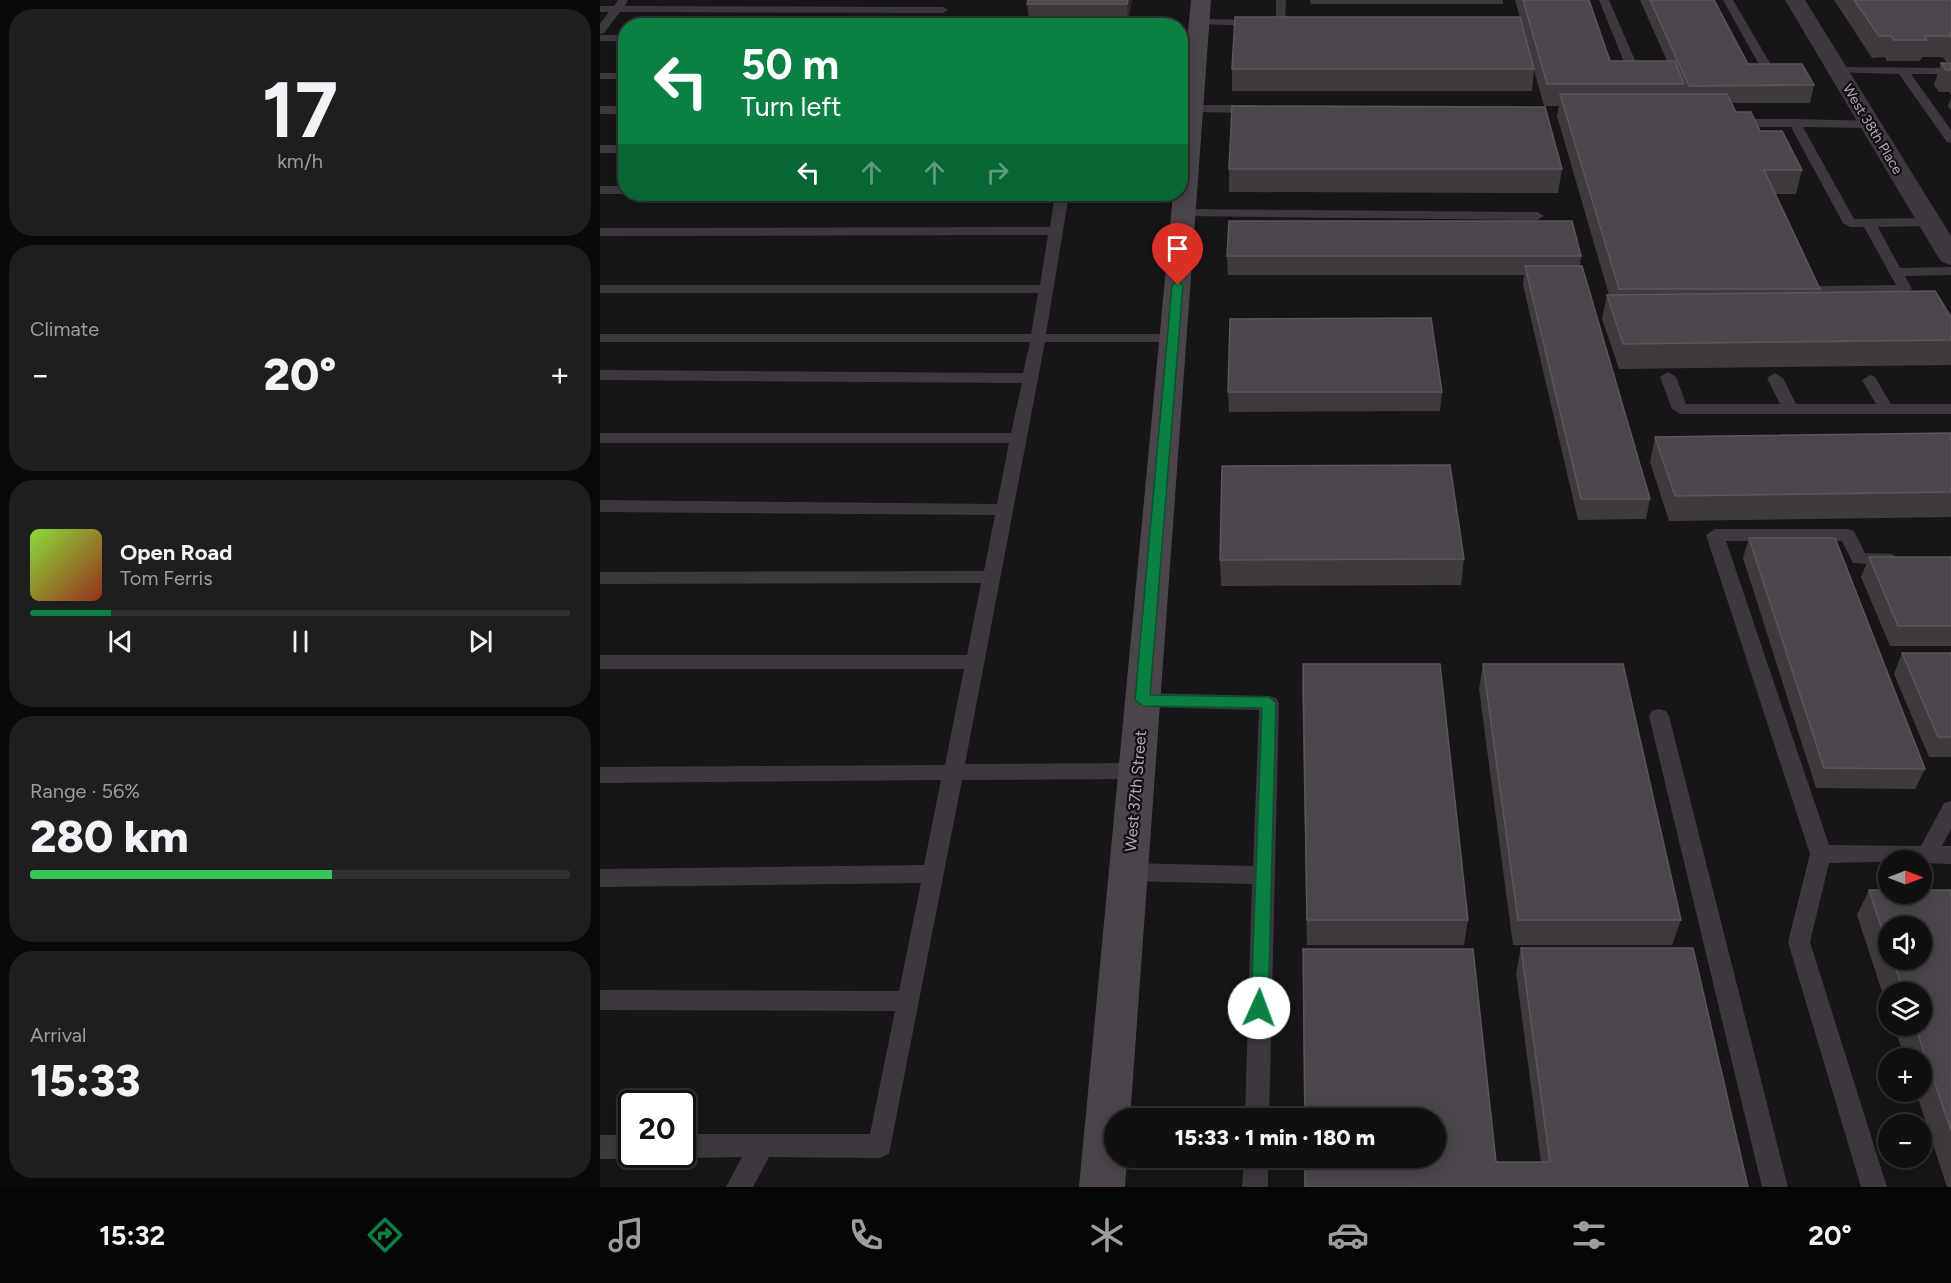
<!DOCTYPE html>
<html lang="en">
<head>
<meta charset="utf-8">
<style>
  :root { --surface:#111011; --page:#1e1e1f; --text:#f1f3f6; --muted:#9c9d9f; --line:#303031; --accent:#0b8043 }
  body { margin:0; font-family:Figtree,sans-serif; background:var(--page); color:var(--text); height:100vh; display:flex; flex-direction:column; font-size:22px; white-space:nowrap }
  * { box-sizing:border-box; margin:0 }
  p { font-size:20px; color:var(--muted) }
  .icon { flex:none; width:33px; height:33px; fill:none; stroke:currentColor; stroke-width:2; stroke-linecap:round; stroke-linejoin:round }
  .map { position:relative; flex:1; overflow:hidden }
  .panel { display:flex; flex-direction:column; gap:9px; padding:9px; background:#090909; width:600px }
  .panel>* { flex:none }
  .hud { position:absolute; left:18px; top:18px; width:570px; height:183px; border-radius:24px; box-shadow:0 3px 15px #0003,0 0 0 2px var(--line); background:#0b8043; color:#fff; overflow:hidden }
  .needle { width:39px; rotate:90deg }
  .fabs { position:absolute; left:1278px; top:850px; display:grid; gap:12px }
  .fabs a { display:grid; place-items:center; width:54px; height:54px; border-radius:50%; background:var(--surface); box-shadow:0 3px 15px #0003,0 0 0 2px var(--line); font-size:30px }
  .speed { position:absolute; left:18px; top:1090px; display:flex; gap:12px; font-size:30px; font-weight:700; text-align:center }
  .speed>* { display:grid; place-content:center; width:78px; height:78px; border-radius:50%; background:var(--surface); box-shadow:0 3px 15px #0003,0 0 0 2px var(--line); line-height:1 }
  .speed .limit { border:3px solid #111; border-radius:9px; background:#fff; color:#111 }
  .pin { position:absolute; display:grid; place-items:center; width:51px; height:51px; color:#fff; margin:-62px -26px; border-radius:50% 50% 50% 0; rotate:-45deg; box-shadow:0 0 6px #0007 }
  .pin .icon { rotate:45deg }
  .me { position:absolute; width:66px; margin:-33px; rotate:2deg; stroke-linejoin:round; filter:drop-shadow(0 0 4px #0008) }
  .turn { display:flex; align-items:center; gap:21px; height:126px; padding:0 24px; font-size:27px }
  .turn .icon { width:78px; height:78px; stroke-width:2.5 }
  .turn b { display:block; font-size:42px; line-height:51px }
  .lanes { display:flex; align-items:center; height:57px; padding:0 24px; background:#0003; justify-content:center; gap:30px; direction:ltr }
  .lanes .off { opacity:.35 }
  .big { font-size:45px; font-weight:800; line-height:1.1 }
  .panel .widget { flex:1; display:flex; flex-direction:column; justify-content:center; gap:9px; min-width:0; padding:0 21px; border-radius:24px; background:var(--page) }
  .panel .dial { align-items:center; gap:0 }
  .dial b { font-size:78px; line-height:1 }
  .song { display:flex; align-items:center; gap:18px }
  .cover { width:72px; height:72px; border-radius:9px; background:linear-gradient(135deg,hsl(90 70% 55%),hsl(10 70% 35%)) }
  .played { height:6px; border-radius:3px; background:linear-gradient(90deg,var(--accent) 15%,var(--line) 15%) }
  .keys { display:flex; justify-content:space-around; direction:ltr }
  .heat { display:flex; justify-content:space-between; align-items:center; font-size:33px; direction:ltr }
  .charge { height:9px; border-radius:4px; background:linear-gradient(90deg,#34c759 56%,var(--line) 0) }
  .trip { position:absolute; left:504px; top:1108px; width:342px; height:60px; border-radius:30px; background:var(--surface); box-shadow:0 3px 15px #0003,0 0 0 2px var(--line); font-weight:800; line-height:60px; text-align:center }
  .dock { display:flex; height:96px; justify-content:space-around; align-items:center; background:#070607; color:var(--muted) }
  .dock .icon { width:42px; height:42px }
  .dock .current { color:var(--accent) }
  .dock b { font-size:27px; color:var(--text) }
  main { display:flex; flex:1; min-height:0 }
  .map>svg:first-child { display:block }
  .lines { fill:none; stroke-linecap:round; stroke-linejoin:round }
  .lane { fill:#3d383e; fill-rule:evenodd }
  .street { fill:#3d383e; fill-rule:evenodd }
  .secondary { fill:#4b444b; fill-rule:evenodd }
  .wall { fill:#3f3a3e; fill-rule:evenodd }
  .shaded-wall { fill:#2a2629 }
  .building { fill:#4b464b; stroke:#5c555c; stroke-width:1.5 }
  .route { fill:#0b8043; stroke:#07532c; stroke-width:1.5 }
  .labels { text-anchor:middle; stroke-width:4.5; stroke-linejoin:round; paint-order:stroke }
  .far-street-label { font-size:14px; fill:#b4a8b6; stroke:#121012 }
  .street-label { font-size:16px; fill:#b4a8b6; stroke:#121012 }
</style>
</head>
<body>
<main>
<section class="panel">
<div class="widget dial"><b>17</b><p>km/h</p></div>
<div class="widget"><p>Climate</p>
<div class="heat"><a>−</a><b class="big">20°</b><a>+</a></div>
</div>
<div class="widget">
<div class="song"><i class="cover"></i><div><b>Open Road</b><p>Tom Ferris</p></div></div>
<div class="played"></div>
<div class="keys"><svg class="icon" aria-label="previous" viewBox="0 0 24 24"><path d="M18 5L8 12l10 7zM5 5v14"/></svg><svg class="icon" aria-label="pause" viewBox="0 0 24 24"><path d="M8 5v14M16 5v14"/></svg><svg class="icon" aria-label="next" viewBox="0 0 24 24"><path d="M6 5l10 7-10 7zM19 5v14"/></svg></div>
</div>
<div class="widget"><p>Range · 56%</p><b class="big">280 km</b><div class="charge"></div></div>
<div class="widget"><p>Arrival</p><b class="big">15:33</b></div>
</section>
<div class="map">
<svg width="1351" height="1187" viewBox="0 0 1351 1187">
  <rect width="100%" height="100%" fill="#171517"/>
  <g class="lines">
    <g class="lane">
      <polygon points="18,0 28,0 25,6 343,7 348,10 343,13 20,12 4,33 0,34 0,24 9,12 0,12 0,6 14,6"/>
      <polygon points="676,0 686,0 685,25 676,23"/>
      <polygon points="999,0 1009,0 1040,72 1038,74 1028,72"/>
      <polygon points="1123,0 1133,0 1174,70 1172,72 1162,70"/>
      <polygon points="600,19 658,20 663,23 658,26 596,24 596,20"/>
      <rect x="0" y="35" width="26" height="6"/>
      <polygon points="1237,67 1351,68 1351,74 1311,74 1351,130 1351,143 1347,142 1299,74 1233,72 1231,70"/>
      <rect x="0" y="73" width="26" height="6"/>
      <polygon points="592,105 657,105 663,109 657,113 588,112 588,106"/>
      <rect x="0" y="106" width="26" height="8"/>
      <polygon points="1195,119 1274,121 1276,124 1270,128 1203,127 1254,219 1330,218 1337,222 1330,226 1278,227 1300,268 1351,267 1351,275 1305,276 1312,289 1305,293 1215,293 1215,287 1220,286 1296,285 1264,227 1250,227 1243,223 1191,127 1135,127 1129,123 1135,119"/>
      <rect x="0" y="145" width="26" height="8"/>
      <polygon points="0,186 26,186 28,194 0,194"/>
      <polygon points="455,194 469,194 446,334 573,334 580,338 573,342 445,342 365,764 537,763 544,765 547,771 544,777 537,779 362,780 289,1154 280,1158 169,1157 153,1187 126,1187 142,1157 82,1158 75,1155 82,1155 82,1134 270,1134 295,1011 0,1010 0,990 299,991 321,883 0,887 0,869 324,865 341,780 0,783 0,767 345,765 364,669 0,669 0,655 367,655 381,583 0,584 0,572 384,571 395,515 0,512 0,500 397,504 409,443 0,443 0,433 411,433 422,383 0,380 0,370 423,373 430,342 0,342 0,334 431,334 438,293 0,293 0,285 440,285 448,235 0,236 0,228 450,227"/>
      <polygon points="584,209 937,212 944,216 937,220 579,216 579,210"/>
      <polygon points="1068,372 1076,377 1086,404 1180,404 1167,378 1175,373 1183,378 1196,404 1276,404 1262,380 1270,375 1275,377 1291,404 1351,404 1351,414 1080,414 1072,409 1060,377"/>
      <polygon points="1115,529 1248,529 1254,531 1265,553 1292,554 1301,560 1292,566 1253,563 1242,541 1126,541 1229,845 1321,846 1344,803 1351,801 1351,829 1342,846 1351,846 1351,864 1322,863 1322,861 1229,863 1210,942 1287,1187 1261,1187 1188,942 1210,854 1106,535"/>
      <polygon points="543,693 669,696 676,698 679,703 669,1119 645,1119 652,884 528,881 520,878 517,872 520,866 528,863 653,866 659,710 543,707 536,705 533,700 536,695"/>
      <polygon points="1059,709 1066,711 1069,716 1188,1187 1162,1187 1049,716 1052,711"/>
      <polygon points="0,1135 32,1135 32,1155 41,1155 32,1159 0,1159"/>
      <polygon points="644,1158 668,1158 668,1187 642,1187"/>
    </g>
    <polygon class="street" points="1185,0 1205,0 1351,236 1351,265 1342,262 1338,257"/>
    <polygon class="secondary" points="591,0 611,0 530,1119 514,1119 514,1158 527,1158 525,1187 479,1187 573,194 580,194 580,113"/>
  </g>
  <g class="wall">
    <polygon points="428,0 532,0 528,21 429,21 427,4"/>
    <polygon points="710,0 903,0 903,4 711,4"/>
    <polygon points="915,0 989,0 1010,61 1067,61 1040,0 1114,0 1148,64 1214,85 1210,103 1131,103 1136,112 1160,131 1202,170 1196,194 1175,194 1220,289 1219,292 1351,317 1351,365 1019,369 1002,319 1007,295 1009,295 957,116 959,106 944,106 934,70 932,91 632,91 632,69 920,17"/>
    <polygon points="1234,0 1351,0 1351,62 1346,62 1343,57 1322,57 1320,61 1287,61 1285,57 1272,58"/>
    <polygon points="1341,63 1351,63 1351,95 1349,92 1339,92 1334,85"/>
    <polygon points="1351,97 1351,110 1348,106"/>
    <polygon points="629,169 962,169 958,193 629,192"/>
    <polygon points="627,256 981,256 980,266 1050,499 1046,519 978,520 923,285 924,275 628,275"/>
    <polygon points="628,392 842,392 840,411 629,412"/>
    <polygon points="1351,433 1351,517 1069,521 1050,462 1055,437"/>
    <polygon points="1149,538 1325,769 1315,789 1216,788 1143,558"/>
    <polygon points="1269,557 1351,557 1351,646 1290,646 1261,577"/>
    <polygon points="864,559 861,585 621,586 620,560"/>
    <polygon points="1302,653 1351,653 1351,757 1329,757 1294,674"/>
    <polygon points="703,664 868,920 864,945 707,945 702,689"/>
    <polygon points="883,664 1081,920 1072,945 913,945 879,689"/>
    <path d="M1269,890H1351V1187H1347L1316,1092H1322V1059H1305L1294,1026H1322V993H1288V1010L1257,915ZM1288,927L1322,960H1288Z"/>
    <polygon points="921,948 1148,1187 704,1187 704,1158 836,1158 836,1119 704,1119 703,949 896,1162 941,1162 916,973"/>
  </g>
  <polygon class="shaded-wall" points="528,0 532,0 528,21 527,4"/>
  <g class="building">
    <polygon points="428,0 528,0 527,4 427,4"/>
    <polygon points="923,0 989,0 1010,61 1075,61 1084,84 947,84"/>
    <polygon points="1050,0 1114,0 1148,64 1202,64 1214,85 1089,86"/>
    <polygon points="1254,0 1351,0 1351,37 1350,36 1324,36 1327,40 1294,40 1291,36 1279,36"/>
    <polygon points="635,17 920,17 934,69 632,69"/>
    <polygon points="1341,63 1351,63 1351,70 1346,70"/>
    <polygon points="960,94 1127,94 1136,112 1151,112 1160,131 1182,131 1202,170 1164,170 1220,289 1019,289"/>
    <polygon points="632,106 945,107 962,169 629,169"/>
    <polygon points="629,221 972,221 981,256 627,256"/>
    <polygon points="925,266 982,266 1050,499 981,499"/>
    <polygon points="1335,291 1351,317 1351,340 1023,344 1007,295"/>
    <polygon points="831,318 842,392 628,392 630,319"/>
    <polygon points="1351,433 1351,492 1075,496 1055,437"/>
    <polygon points="850,465 864,559 620,560 622,466"/>
    <polygon points="1149,538 1235,538 1325,769 1224,768"/>
    <polygon points="1269,557 1351,557 1351,626 1298,626"/>
    <polygon points="1302,653 1351,653 1351,737 1338,737"/>
    <polygon points="703,664 840,664 868,920 707,920"/>
    <polygon points="883,664 1023,664 1081,920 918,920"/>
    <polygon points="1269,890 1288,890 1288,894 1322,894 1322,890 1351,890 1351,1130 1315,1026 1322,1026 1322,993 1304,993 1293,960 1322,960 1322,927 1288,927 1288,948"/>
    <polygon points="921,948 1093,948 1148,1187 705,1187 705,1158 836,1158 836,1119 705,1119 703,949 873,949 896,1162 950,1162"/>
  </g>
  <polygon class="route" points="578,281 583,285 550,695 669,697 676,703 668,1008 666,1014 659,1016 653,1014 651,1008 662,708 543,706 535,700 572,285"/>
  <g class="labels">
    <g class="far-street-label">
      <text transform="translate(1273 129) rotate(59)" y="5">West 38th Place</text>
    </g>
    <g class="street-label">
      <text transform="translate(535 791) rotate(-85)" y="6">West 37th Street</text>
    </g>
  </g>
</svg>
<div class="fabs">
<a><svg class="needle" viewBox="-14 -14 28 28"><path d="M0-13l5 13h-10z" fill="#e53935"/><path d="M0 13l5-13h-10z" fill="#9c9d9f"/></svg></a>
<a><svg class="icon" aria-label="sound" viewBox="0 0 24 24"><path d="M4 9h4l5-4v14l-5-4H4zM17 9q2 3 0 6"/></svg></a>
<a><svg class="icon" aria-label="layers" viewBox="0 0 24 24"><path d="M12 4l9 5-9 5-9-5zM3 14l9 5 9-5"/></svg></a>
<a>+</a>
<a>−</a>
</div>
<div class="speed"><div class="limit">20</div></div>
<div class="pin" style="left:578px;top:285px;background:#d93025"><svg class="icon" aria-label="arrive" viewBox="0 0 24 24"><path d="M6 21V4h12l-3 4 3 4H6"/></svg></div>
<svg class="me" style="left:659px;top:1008px" viewBox="-20 -20 40 40"><circle r="19" fill="#fff"/><path d="M0-13L10 11 0 6-10 11z" fill="#0b8043"/></svg>
<div class="trip">15:33 · 1 min · 180 m</div>
<div class="hud">
<div class="turn"><svg class="icon" aria-label="left" viewBox="0 0 24 24"><path d="M17 20v-9H6M10 6l-5 5 5 5"/></svg><div><b>50 m</b>Turn left</div></div>
<div class="lanes"><svg class="icon" aria-label="left" viewBox="0 0 24 24"><path d="M17 20v-9H6M10 6l-5 5 5 5"/></svg><svg class="icon off" aria-label="ahead" viewBox="0 0 24 24"><path d="M12 20V5M6 11l6-6 6 6"/></svg><svg class="icon off" aria-label="ahead" viewBox="0 0 24 24"><path d="M12 20V5M6 11l6-6 6 6"/></svg><svg class="icon off" aria-label="right" viewBox="0 0 24 24"><path d="M7 20v-9h11M14 6l5 5-5 5"/></svg></div>
</div>
</div>
</main>
<nav class="dock">
<b>15:32</b>
<svg class="icon current" aria-label="directions" viewBox="0 0 24 24"><path d="M12 3l9 9-9 9-9-9zM9 14v-3h6M13 9l2 2-2 2"/></svg>
<svg class="icon" aria-label="music" viewBox="0 0 24 24"><path d="M9 18V5l10-2v13"/><circle cx="6" cy="18" r="3"/><circle cx="16" cy="16" r="3"/></svg>
<svg class="icon" aria-label="phone" viewBox="0 0 24 24"><path d="M5 4h4l2 5-3 2q2 4 5 5l2-3 5 2v4C11 20 4 13 5 4z"/></svg>
<svg class="icon" aria-label="climate" viewBox="0 0 24 24"><path d="M12 3v18M4 7l16 10M4 17L20 7"/></svg>
<svg class="icon" aria-label="car" viewBox="0 0 24 24"><path d="M5 17H2v-5l4-1 3-4h7l3 4 3 1v5h-3M9 17h6M6 11h13"/><circle cx="7" cy="17" r="2"/><circle cx="17" cy="17" r="2"/></svg>
<svg class="icon" aria-label="filters" viewBox="0 0 24 24"><path d="M4 7h16M4 17h16"/><circle cx="9" cy="7" r="2"/><circle cx="15" cy="17" r="2"/></svg>
<b>20°</b>
</nav>
</body>
</html>
